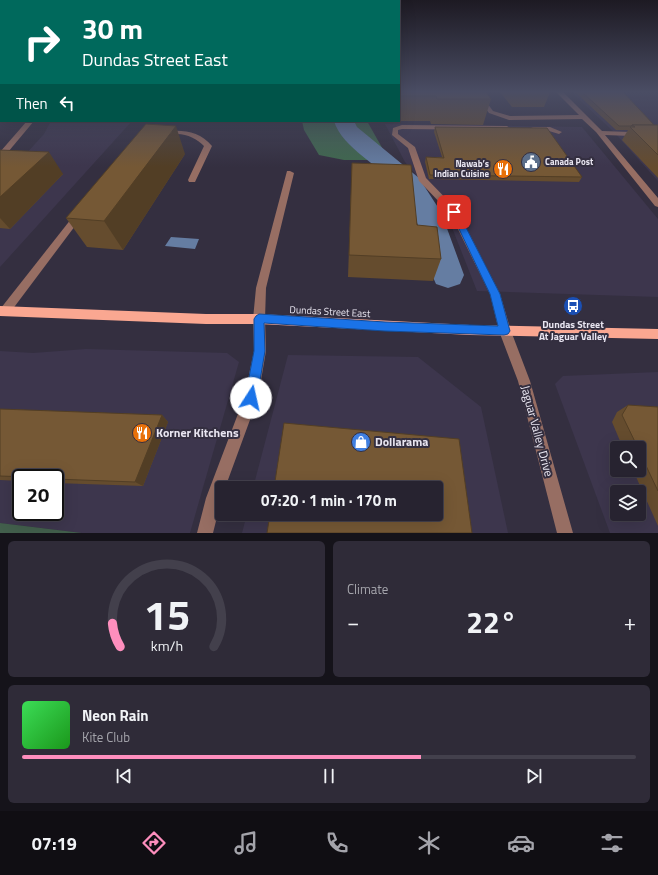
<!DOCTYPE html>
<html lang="en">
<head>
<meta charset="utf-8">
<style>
  :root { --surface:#272330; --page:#2f2b38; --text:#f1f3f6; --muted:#a4a4ab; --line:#43404c; --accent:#fe8ebd }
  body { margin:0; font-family:"Titillium Web",sans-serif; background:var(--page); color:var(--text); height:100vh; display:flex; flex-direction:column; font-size:15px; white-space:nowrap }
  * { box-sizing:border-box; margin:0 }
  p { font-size:13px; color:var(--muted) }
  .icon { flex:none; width:22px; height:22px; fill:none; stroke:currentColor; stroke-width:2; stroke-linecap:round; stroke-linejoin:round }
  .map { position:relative; height:533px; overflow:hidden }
  .sheet { display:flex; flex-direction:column; gap:8px; padding:8px; background:#15131a; flex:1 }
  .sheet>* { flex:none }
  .hud { position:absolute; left:0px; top:0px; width:400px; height:122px; box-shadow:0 4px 16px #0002,0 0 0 1px var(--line); background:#00695c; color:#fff; overflow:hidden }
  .buttons { position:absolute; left:610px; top:441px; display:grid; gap:8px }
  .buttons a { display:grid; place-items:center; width:36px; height:36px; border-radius:4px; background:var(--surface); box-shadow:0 4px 16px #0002,0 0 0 1px var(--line); font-size:20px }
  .speed { position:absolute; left:12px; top:469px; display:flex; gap:8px; font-size:20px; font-weight:700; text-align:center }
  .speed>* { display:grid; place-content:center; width:52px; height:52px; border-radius:50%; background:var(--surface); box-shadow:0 4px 16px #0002,0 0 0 1px var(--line); line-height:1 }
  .speed .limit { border:2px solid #111; border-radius:6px; background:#fff; color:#111 }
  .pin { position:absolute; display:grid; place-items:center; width:34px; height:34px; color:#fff; margin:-17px; border-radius:8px; box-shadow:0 2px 6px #0006 }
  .me { position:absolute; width:44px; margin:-22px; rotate:10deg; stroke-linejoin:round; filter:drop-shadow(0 0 3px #0008) }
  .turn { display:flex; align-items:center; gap:14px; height:84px; padding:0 16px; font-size:18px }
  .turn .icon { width:52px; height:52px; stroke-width:2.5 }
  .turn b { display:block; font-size:28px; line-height:34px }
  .then { display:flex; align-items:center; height:38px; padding:0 16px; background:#0003; gap:8px; font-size:15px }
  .big { font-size:30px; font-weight:700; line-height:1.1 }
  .sheet .tile { flex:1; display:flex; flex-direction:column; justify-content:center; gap:6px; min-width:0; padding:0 14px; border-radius:6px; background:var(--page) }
  .sheet .dial { align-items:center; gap:0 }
  .dial svg { height:104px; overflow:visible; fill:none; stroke:var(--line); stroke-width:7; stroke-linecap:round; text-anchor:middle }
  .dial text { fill:var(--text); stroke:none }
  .song { display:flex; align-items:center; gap:12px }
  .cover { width:48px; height:48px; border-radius:6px; background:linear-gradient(135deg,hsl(130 70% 55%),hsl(120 70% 35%)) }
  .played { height:4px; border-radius:2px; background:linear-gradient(90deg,var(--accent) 65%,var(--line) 65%) }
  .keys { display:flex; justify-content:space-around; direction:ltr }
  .heat { display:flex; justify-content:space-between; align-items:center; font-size:22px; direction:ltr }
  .sheet .tiles { flex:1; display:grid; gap:8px; grid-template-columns:1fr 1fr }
  .tile:last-child { grid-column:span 2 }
  .trip { position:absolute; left:215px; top:481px; width:228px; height:40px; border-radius:4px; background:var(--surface); box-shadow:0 4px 16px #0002,0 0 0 1px var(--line); font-weight:700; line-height:40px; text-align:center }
  .menu { display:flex; height:64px; justify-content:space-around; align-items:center; background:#100e13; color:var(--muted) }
  .menu .icon { width:28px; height:28px }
  .menu .active { color:var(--accent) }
  .menu b { font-size:18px; color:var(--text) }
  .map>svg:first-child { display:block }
  .built { fill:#3d364d; fill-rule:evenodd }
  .green { fill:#425f4c }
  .forest { fill:#40684e }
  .water { fill:#657da2 }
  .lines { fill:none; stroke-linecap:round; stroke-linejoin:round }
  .river { fill:#657da2; fill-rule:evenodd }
  .minor { fill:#976e63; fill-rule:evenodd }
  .major { fill:#faa791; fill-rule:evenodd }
  .wall { fill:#654c2e }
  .shaded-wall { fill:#523e25 }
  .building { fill:#755835; stroke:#523e25 }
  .route { fill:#1a73e8; stroke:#114b97 }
  .labels { text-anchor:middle; stroke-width:4; stroke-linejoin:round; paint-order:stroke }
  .far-poi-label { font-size:9px; font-weight:bold; fill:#e9e6f1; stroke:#342f40; text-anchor:start }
  .street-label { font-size:10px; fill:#e9e6f1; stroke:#342f40 }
  .poi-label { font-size:10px; font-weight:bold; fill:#e9e6f1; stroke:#342f40 }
  .near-street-label { font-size:12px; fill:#e9e6f1; stroke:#342f40 }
  .near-poi-label { font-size:12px; font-weight:bold; fill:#e9e6f1; stroke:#342f40; text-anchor:start }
</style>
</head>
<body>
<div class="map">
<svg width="658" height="533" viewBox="0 0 658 533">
  <rect width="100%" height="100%" fill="#342f40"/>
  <g class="built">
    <polygon points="571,92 658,92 658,181 613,131"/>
    <polygon points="51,121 132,121 0,267 0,176 25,155 44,134"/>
    <polygon points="385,124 582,127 658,219 658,297 477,291 445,210 405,162"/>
    <path d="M86,349L227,353L239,362L190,533H82L0,523V351L33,353ZM21,478H55V512H21Z"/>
    <polygon points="288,355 418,357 481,407 508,533 242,533 247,514 436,514 436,488 253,488"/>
    <path d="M658,372V533H610L555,384L563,376ZM617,448H639V470H617ZM617,492H639V514H617Z"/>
  </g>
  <polygon class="green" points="0,523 82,533 0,533"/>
  <polygon class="forest" points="302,121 367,121 389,160 344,160 319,155 304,130"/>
  <polygon class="water" points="171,237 199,239 195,249 165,246"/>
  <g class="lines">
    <path class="river" d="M334,121H354L357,127L419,178L441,212L464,275L460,284L448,288L436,284L432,275C423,247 418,212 400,188C382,167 342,148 334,121Z"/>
    <g class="minor">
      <polygon points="473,92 479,92 493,111 510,116 579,115 556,92 563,92 602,131 658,133 658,137 605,135 658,198 658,207 655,206 596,132 582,119 509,120 489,113"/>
      <polygon points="27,121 34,121 3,158 0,158 0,152"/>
      <polygon points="402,125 507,126 510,128 507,130 402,129 398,130 398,134 415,147 426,178 457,210 500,294 511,331 530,381 573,533 557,533 518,381 499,331 490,294 450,213 419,181 408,148 392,135 393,128"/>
      <polygon points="533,127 550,127 562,132 559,134 549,131 531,130 531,128"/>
      <path d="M171,131C187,130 201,133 212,146L195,182H189L188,180L204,146C197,139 188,134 177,134C172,134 166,137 162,134Z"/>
      <polygon points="287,171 290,171 294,173 266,288 265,319 266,351 258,398 225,488 222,488 222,497 213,533 197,533 206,498 244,398 254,351 253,319 256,288"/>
      <polygon points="78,213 81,214 82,216 81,218 9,314 5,316 1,314 1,308 75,214"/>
    </g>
    <polygon class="major" points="0,306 206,314 259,314 470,325 658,329 658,339 470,335 259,324 206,324 0,316"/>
  </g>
  <g class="wall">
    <polygon points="399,92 491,99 483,125 431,124 430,121 397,121 399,121"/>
    <polygon points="500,92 550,92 544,107 512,107"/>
    <polygon points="575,92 623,92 654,125 658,125 658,178 622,140 628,130 616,130"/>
    <polygon points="435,127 582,177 579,182 429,179 425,162 426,157 442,157 434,132"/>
    <polygon points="0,150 63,174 10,229 0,228"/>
    <polygon points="185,154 123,250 87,247 66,218"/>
    <polygon points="352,163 417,225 441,259 433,281 348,277"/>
    <polygon points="628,405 658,407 658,526 633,470 639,470 639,448 623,448 612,422 617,412"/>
    <polygon points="0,409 162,415 168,422 143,486 55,483 55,478 21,478 21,481 0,480"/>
  </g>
  <g class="shaded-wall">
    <polygon points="176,126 185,154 123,250 104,221"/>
    <polygon points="49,152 63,174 10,229 0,218 0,197"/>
    <polygon points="162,415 168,422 143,486 135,482"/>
  </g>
  <g class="building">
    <polygon points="399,92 486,92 491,99 437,99 436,96 401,96"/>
    <polygon points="582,92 623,92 654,125 632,125 631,126 619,126"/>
    <polygon points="146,124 176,126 104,221 66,218"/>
    <polygon points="632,125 658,125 658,155 630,127 635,127"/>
    <polygon points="435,127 547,128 582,177 430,175 426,157 444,158"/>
    <polygon points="0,150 49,152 0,197"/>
    <polygon points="352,163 411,165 417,225 437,227 441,259 349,255"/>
    <polygon points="628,405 658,407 658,491 639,451 639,448 638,448 622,415"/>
    <polygon points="0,409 162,415 135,482 55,479 55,478 0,476"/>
    <polygon points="284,423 459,439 472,533 267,533 270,514 436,514 436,488 274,488"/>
  </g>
  <linearGradient id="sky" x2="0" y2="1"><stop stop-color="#1d1a23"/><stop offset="0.55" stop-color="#4a4d64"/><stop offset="1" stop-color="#4a4d64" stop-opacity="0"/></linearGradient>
  <rect width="658" height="167" fill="url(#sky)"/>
  <polygon class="route" points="452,210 454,210 458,212 500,294 510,331 508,334 504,335 385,331 264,323 265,351 257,398 255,402 251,404 247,402 245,398 254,351 254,319 256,316 259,314 385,322 498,326 490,294 451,212"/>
  <defs>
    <g id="civic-disc" transform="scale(1)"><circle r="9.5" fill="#5c6f8a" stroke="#342f40"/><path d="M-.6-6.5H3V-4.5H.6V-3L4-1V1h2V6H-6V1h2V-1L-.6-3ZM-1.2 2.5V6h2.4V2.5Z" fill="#fff"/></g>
    <g id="restaurant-disc" transform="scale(1)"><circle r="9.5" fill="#e8710a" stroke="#342f40"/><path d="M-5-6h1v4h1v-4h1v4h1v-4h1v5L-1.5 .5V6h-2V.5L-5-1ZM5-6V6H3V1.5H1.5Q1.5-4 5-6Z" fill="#fff"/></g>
    <g id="bus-disc" transform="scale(1)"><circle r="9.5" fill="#1a4fb4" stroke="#342f40"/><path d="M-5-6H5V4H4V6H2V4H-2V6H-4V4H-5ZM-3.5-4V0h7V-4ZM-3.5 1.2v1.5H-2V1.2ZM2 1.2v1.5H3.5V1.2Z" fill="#fff"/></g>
    <g id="shop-disc" transform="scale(1)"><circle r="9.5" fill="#3f7fe0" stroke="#342f40"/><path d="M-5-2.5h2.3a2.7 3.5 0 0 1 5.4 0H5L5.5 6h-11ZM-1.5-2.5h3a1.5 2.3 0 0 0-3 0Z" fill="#fff"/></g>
  </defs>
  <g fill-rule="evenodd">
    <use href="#civic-disc" x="531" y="162"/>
    <use href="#restaurant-disc" x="503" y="169"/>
    <use href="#bus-disc" x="573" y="306"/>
    <use href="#restaurant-disc" x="142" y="433"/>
    <use href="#shop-disc" x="361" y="442"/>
  </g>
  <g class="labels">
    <g class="far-poi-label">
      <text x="545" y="165">Canada Post</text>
      <text x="489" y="167" text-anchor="end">Nawab’s<tspan x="489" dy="10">Indian Cuisine</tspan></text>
    </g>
    <g class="street-label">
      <text transform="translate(330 311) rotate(3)" y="4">Dundas Street East</text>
    </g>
    <g class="poi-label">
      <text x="573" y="328">Dundas Street<tspan x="573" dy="12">At Jaguar Valley</tspan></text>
    </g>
    <g class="near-street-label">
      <text transform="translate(537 431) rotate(75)" y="4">Jaguar Valley Drive</text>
    </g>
    <g class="near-poi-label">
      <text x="156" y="437">Korner Kitchens</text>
      <text x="375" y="446">Dollarama</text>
    </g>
  </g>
</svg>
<div class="buttons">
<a><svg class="icon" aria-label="search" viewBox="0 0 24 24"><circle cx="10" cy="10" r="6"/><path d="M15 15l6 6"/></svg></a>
<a><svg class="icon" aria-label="layers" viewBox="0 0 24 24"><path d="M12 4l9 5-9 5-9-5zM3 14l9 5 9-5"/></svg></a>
</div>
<div class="speed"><div class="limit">20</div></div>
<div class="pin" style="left:454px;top:212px;background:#d93025"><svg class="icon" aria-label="arrive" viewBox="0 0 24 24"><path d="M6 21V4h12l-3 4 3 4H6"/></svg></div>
<svg class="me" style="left:251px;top:398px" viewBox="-20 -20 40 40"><circle r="19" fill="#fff"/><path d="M0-13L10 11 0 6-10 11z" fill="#1a73e8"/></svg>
<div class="trip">07:20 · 1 min · 170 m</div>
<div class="hud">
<div class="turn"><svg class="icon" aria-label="right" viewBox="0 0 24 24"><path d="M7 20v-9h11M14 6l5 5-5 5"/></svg><div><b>30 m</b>Dundas Street East</div></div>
<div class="then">Then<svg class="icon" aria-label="left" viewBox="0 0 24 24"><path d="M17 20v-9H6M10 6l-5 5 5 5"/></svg></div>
</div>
</div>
<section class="sheet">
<div class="tiles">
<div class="tile dial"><svg viewBox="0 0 100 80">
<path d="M14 69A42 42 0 1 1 86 69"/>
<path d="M14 69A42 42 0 0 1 8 51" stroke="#fe8ebd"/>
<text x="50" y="56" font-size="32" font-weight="700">15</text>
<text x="50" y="72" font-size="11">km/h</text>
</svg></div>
<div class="tile"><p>Climate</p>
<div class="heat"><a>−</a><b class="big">22°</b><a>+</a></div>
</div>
<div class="tile">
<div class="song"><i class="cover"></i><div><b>Neon Rain</b><p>Kite Club</p></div></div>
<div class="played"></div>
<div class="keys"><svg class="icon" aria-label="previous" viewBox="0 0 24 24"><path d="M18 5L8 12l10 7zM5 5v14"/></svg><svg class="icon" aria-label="pause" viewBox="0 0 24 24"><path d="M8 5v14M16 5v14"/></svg><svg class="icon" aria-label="next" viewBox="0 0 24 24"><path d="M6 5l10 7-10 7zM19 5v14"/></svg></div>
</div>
</div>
</section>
<nav class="menu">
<b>07:19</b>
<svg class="icon active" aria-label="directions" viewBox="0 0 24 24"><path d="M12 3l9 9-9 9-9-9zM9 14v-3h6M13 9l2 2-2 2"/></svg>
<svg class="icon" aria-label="music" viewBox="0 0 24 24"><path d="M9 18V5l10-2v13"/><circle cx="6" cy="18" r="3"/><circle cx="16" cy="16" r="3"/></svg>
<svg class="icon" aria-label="phone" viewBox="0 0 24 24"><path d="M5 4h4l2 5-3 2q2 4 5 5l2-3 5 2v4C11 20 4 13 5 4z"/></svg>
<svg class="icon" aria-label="climate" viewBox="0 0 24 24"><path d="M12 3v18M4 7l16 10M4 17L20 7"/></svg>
<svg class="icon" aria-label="car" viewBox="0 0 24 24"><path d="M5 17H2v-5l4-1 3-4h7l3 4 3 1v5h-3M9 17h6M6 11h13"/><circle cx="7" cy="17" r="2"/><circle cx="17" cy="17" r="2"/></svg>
<svg class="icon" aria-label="filters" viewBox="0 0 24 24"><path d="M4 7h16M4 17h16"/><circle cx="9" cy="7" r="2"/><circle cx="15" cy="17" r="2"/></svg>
</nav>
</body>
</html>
